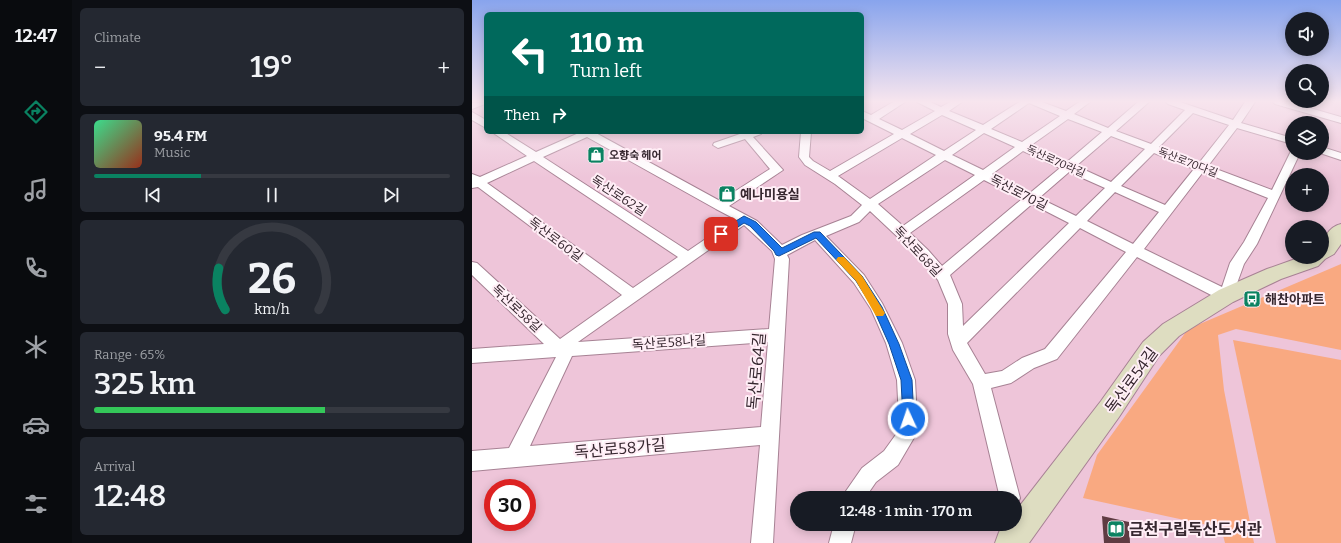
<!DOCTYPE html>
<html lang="en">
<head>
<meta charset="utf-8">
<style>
  :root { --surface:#171b24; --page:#242831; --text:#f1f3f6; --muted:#9ea1a6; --line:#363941; --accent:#0a8261 }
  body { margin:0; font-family:Bitter,"Noto Sans KR",serif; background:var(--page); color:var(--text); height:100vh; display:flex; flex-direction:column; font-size:15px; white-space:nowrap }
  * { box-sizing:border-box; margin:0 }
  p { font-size:13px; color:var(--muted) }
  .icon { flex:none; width:22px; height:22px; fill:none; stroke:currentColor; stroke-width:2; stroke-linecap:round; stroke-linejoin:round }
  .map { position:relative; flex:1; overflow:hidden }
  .panel { display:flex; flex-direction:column; gap:8px; padding:8px; background:#0d0f14; width:400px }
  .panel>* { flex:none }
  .guide { position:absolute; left:12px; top:12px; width:380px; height:122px; border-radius:6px; box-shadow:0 2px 10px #0003; background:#00695c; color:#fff; overflow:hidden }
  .fabs { position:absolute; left:813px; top:12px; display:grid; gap:8px }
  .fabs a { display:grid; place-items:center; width:44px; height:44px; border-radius:50%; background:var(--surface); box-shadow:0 2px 10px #0003; font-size:20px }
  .speed { position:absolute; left:12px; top:479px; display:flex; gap:8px; font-size:20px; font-weight:700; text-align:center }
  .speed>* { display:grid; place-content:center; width:52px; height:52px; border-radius:50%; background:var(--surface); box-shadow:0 2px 10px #0003; line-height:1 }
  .speed .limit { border:6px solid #d22; background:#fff; color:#111 }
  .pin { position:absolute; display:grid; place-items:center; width:34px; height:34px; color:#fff; margin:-17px; border-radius:8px; box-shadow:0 2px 6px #0006 }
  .me { position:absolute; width:44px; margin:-22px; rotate:357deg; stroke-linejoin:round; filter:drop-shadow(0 0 3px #0008) }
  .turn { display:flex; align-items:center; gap:14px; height:84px; padding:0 20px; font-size:18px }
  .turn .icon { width:52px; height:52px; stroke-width:2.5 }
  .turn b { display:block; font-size:28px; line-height:34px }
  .then { display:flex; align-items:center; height:38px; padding:0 20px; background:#0003; gap:8px; font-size:15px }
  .big { font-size:30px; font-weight:600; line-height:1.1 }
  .panel .card { flex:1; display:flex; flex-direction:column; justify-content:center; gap:6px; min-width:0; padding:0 14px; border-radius:6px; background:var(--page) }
  .panel .dial { align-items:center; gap:0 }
  .dial svg { height:104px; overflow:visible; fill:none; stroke:var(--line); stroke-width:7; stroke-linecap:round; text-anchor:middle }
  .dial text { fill:var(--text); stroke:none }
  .song { display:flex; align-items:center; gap:12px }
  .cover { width:48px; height:48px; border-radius:6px; background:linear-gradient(135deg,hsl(150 70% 55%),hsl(10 70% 35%)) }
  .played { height:4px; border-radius:2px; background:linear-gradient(90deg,var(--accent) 30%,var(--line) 30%) }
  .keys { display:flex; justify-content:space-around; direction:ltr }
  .heat { display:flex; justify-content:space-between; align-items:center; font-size:22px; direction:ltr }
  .charge { height:6px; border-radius:3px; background:linear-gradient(90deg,#34c759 65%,var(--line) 0) }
  .trip { position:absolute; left:318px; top:491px; width:232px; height:40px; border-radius:20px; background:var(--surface); box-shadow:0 2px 10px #0003; font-weight:600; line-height:40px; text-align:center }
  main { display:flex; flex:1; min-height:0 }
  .tabs { display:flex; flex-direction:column; width:72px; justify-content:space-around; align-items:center; background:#090b0e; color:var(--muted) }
  .tabs .icon { width:28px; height:28px }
  .tabs .selected { color:var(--accent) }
  .tabs b { font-size:18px; color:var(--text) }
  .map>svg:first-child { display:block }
  .green { fill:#f9a981 }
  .building { fill:#5f3b42 }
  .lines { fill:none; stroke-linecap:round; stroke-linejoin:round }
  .street-casing { stroke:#a78294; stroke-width:2 }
  .secondary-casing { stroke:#a78294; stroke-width:2 }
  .street { fill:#fff; fill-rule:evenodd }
  .secondary { fill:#deddc1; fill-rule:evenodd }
  .route { fill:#1a73e8; stroke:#114b97 }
  .slow { fill:#f59e0b }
  .labels { text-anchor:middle; stroke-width:4; stroke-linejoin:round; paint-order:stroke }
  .far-poi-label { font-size:11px; font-weight:bold; fill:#36272f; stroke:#ffeef6; text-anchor:start }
  .far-street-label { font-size:11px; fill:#36272f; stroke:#ffeef6 }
  .street-label { font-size:13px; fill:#36272f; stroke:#ffeef6 }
  .poi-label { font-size:13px; font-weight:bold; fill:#36272f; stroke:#ffeef6; text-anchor:start }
  .near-street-label { font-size:16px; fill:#36272f; stroke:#ffeef6 }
  .near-poi-label { font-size:16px; font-weight:bold; fill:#36272f; stroke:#ffeef6; text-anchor:start }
</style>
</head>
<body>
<main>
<nav class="tabs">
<b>12:47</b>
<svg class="icon selected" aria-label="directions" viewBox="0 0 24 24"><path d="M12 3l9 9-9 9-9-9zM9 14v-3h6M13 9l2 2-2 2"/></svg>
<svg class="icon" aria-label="music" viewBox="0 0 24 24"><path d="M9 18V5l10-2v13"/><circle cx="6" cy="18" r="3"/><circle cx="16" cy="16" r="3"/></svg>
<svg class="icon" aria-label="phone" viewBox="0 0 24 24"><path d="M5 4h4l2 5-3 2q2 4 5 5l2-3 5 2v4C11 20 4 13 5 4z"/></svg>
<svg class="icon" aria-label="climate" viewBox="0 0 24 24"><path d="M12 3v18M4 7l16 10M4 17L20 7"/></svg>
<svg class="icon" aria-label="car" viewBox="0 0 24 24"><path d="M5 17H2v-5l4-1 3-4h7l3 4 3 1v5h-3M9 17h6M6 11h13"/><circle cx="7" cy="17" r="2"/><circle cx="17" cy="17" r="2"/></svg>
<svg class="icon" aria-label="filters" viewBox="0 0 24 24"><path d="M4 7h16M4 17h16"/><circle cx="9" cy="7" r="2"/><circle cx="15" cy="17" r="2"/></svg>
</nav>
<section class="panel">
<div class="card"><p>Climate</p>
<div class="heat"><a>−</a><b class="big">19°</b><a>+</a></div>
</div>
<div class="card">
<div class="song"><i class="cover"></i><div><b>95.4 FM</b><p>Music</p></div></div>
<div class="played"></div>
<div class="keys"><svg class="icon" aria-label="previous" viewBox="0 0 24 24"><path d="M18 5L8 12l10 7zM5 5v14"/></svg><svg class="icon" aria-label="pause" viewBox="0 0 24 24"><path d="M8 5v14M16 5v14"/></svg><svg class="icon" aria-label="next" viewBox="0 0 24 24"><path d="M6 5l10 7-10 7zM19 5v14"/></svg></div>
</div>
<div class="card dial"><svg viewBox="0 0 100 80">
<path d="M14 69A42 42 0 1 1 86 69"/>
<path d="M14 69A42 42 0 0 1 9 37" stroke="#0a8261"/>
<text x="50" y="56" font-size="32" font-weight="700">26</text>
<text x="50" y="72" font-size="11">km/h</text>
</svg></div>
<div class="card"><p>Range · 65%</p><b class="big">325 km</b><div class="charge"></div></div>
<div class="card"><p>Arrival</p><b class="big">12:48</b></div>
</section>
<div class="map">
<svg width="869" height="543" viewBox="0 0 869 543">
  <rect width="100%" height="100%" fill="#eec5d9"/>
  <g class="green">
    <polygon points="869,264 869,350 764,329 746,335 752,390 782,543 753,543 749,528 611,498 625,455 716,329"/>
    <polygon points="761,340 869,360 869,543 804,543"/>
  </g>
  <polygon class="building" points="630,516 657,522 658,543 632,543"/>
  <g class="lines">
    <g class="street-casing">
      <g id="street">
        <polygon points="14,102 13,104 0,109 0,103"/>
        <path d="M421,102H433L407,119L430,130L463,111L445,102H458L469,107L478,102H490L477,111L511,125L547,102H570L594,111L607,102H618L602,114L636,128L666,102H677L644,131L679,144L713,110L696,104L694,102H708L761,120L773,102H783L769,123L820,138V144L765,128L736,166L800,190L819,151L820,153H828L785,244L772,264L759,300L754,302L749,300L665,257L585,359L562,368L539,383L519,388L548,498L545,505L543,506V498H528L501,384L481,350L476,334V304L466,280L446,256L398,211L387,222L354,236L392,275L410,303L430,343L443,380L445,419L443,436L426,465L404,482L393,498H371L374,491L390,468L412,451L425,433L427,419L425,380L414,343L399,309L382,283L343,240L315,255L317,259L301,543H279L288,445L0,471V451L37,448L84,357L0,363V349L72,344L0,275V262L5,263L88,339L150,295L6,187L0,188V174L8,177L55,156L20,132H32L64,152L109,132H122L248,201L298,169L273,139L246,148L241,145L242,143L268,134L267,132H290L289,134L281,137L311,170L257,206L285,221L310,245L330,235L379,216L390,205L363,184L333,165L327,157L329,132H339L337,157L341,161L358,171L422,134L390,118V111L399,115ZM557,103L588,116L550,142L519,129ZM721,113L757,125L727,163L687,147ZM470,115L504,130L472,151L438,134ZM596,119L630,132L595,162L558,146ZM512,133L543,147L511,170L480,155ZM639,136L673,149L639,182L604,166ZM115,137L244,209L263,219L216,251L71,157ZM430,138L464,155L398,199L366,176ZM551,151L588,168L558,193L520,174ZM682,153L722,169L693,205L649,186ZM473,160L503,175L431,226L406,204ZM62,161L206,257L161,288L15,183ZM597,172L633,188L604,216L567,198ZM731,172L796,198L772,242L758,263L750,287L672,249ZM512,180L550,199L470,266L456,250L438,233ZM643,192L687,212L661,244L615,221ZM560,204L597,223L491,326L490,304L478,275ZM272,225L300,251L303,259L297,329L106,342ZM608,228L654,252L573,349L550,358L530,371L513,374L495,343ZM296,342L289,427L58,446L100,356Z"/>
        <polygon points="801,102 817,102 869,117 869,123 803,104"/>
        <polygon points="0,112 14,120 14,128 0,120"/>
        <polygon points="850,147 869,153 869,160 848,153 850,153"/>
        <polygon points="362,524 384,524 379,543 357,543"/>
      </g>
    </g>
    <g class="secondary-casing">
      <path id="secondary" d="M869,224V244L862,254L853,259L846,266L809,279L761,302L707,336L687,356L647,417L557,543H523L527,532L533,524H543V512L629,401L671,342L691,324L747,290L795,269L829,257H850C850,243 853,228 869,224Z"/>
    </g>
    <use href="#street" class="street"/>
    <use href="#secondary" class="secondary"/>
  </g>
  <linearGradient id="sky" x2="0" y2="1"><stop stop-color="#88a4ed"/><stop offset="0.57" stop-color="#f7e5ee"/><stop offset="1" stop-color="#f7e5ee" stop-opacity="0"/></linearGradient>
  <rect width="869" height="178" fill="url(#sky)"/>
  <polygon class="route" points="272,216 284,222 310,248 342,232 348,232 390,276 410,307 427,344 440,380 442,419 441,423 436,424 432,423 431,419 429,380 417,344 401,308 384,281 344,238 307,256 304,255 302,251 278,226 272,223 252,236 246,236 245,234 246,232"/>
  <polygon class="slow" points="366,257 372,257 390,276 411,310 413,313 411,316 404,316 384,281 366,262 364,260"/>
  <defs>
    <g id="shop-square" transform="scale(0.9)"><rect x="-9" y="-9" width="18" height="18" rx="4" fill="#0a8261" stroke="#ffeef6"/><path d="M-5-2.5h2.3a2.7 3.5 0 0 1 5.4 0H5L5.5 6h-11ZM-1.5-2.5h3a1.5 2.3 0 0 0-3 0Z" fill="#fff"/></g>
    <g id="bus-square" transform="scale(0.9)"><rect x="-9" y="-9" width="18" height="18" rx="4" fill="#0a8261" stroke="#ffeef6"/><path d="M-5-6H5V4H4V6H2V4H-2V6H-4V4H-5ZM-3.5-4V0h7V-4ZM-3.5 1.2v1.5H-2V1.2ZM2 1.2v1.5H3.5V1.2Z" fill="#fff"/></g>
    <g id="library-square" transform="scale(0.9)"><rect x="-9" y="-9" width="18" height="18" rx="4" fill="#0a8261" stroke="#ffeef6"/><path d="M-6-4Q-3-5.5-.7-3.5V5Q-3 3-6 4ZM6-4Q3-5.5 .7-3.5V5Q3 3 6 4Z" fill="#fff"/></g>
  </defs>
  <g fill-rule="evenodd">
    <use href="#shop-square" x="124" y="155"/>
    <use href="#shop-square" x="255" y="194"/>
    <use href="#bus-square" x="780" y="299"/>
    <use href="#library-square" x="644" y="529"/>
  </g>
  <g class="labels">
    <g class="far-poi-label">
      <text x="137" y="159">오향숙 헤어</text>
    </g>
    <g class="far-street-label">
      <text transform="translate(584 161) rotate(24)" y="4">독산로70라길</text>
      <text transform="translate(716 162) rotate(21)" y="4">독산로70다길</text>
    </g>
    <g class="street-label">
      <text transform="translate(547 192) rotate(27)" y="5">독산로70길</text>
      <text transform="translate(147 195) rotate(33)" y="5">독산로62길</text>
      <text transform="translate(84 239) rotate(37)" y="5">독산로60길</text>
      <text transform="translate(446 251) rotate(47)" y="5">독산로68길</text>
      <text transform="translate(45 308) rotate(43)" y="5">독산로58길</text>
      <text transform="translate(197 342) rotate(-4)" y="5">독산로58나길</text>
    </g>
    <g class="poi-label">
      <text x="268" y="199">예나미용실</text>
      <text x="793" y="304">해찬아파트</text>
    </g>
    <g class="near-street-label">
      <text transform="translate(284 371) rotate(-85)" y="6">독산로64길</text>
      <text transform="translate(659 380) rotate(-54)" y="6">독산로54길</text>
      <text transform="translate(148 448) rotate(-5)" y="6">독산로58가길</text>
    </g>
    <g class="near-poi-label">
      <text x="657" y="535">금천구립독산도서관</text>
    </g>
  </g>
</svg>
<div class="fabs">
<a><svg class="icon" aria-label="sound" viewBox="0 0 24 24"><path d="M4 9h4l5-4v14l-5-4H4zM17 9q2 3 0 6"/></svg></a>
<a><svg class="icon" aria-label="search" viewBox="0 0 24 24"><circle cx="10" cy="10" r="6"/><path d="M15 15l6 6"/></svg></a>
<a><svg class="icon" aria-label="layers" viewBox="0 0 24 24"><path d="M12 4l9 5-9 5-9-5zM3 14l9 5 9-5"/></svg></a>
<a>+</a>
<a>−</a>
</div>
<div class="speed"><div class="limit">30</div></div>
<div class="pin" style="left:249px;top:234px;background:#d93025"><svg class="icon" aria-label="arrive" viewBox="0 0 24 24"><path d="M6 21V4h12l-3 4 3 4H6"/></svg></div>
<svg class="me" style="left:436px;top:419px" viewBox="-20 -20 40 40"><circle r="17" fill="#1a73e8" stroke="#fff" stroke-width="3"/><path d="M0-11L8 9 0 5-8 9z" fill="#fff"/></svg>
<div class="trip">12:48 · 1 min · 170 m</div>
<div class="guide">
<div class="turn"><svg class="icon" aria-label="left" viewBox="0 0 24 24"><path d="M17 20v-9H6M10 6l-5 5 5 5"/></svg><div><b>110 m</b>Turn left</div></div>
<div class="then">Then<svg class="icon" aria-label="right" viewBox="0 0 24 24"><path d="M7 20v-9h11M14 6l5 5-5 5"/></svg></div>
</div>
</div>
</main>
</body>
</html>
